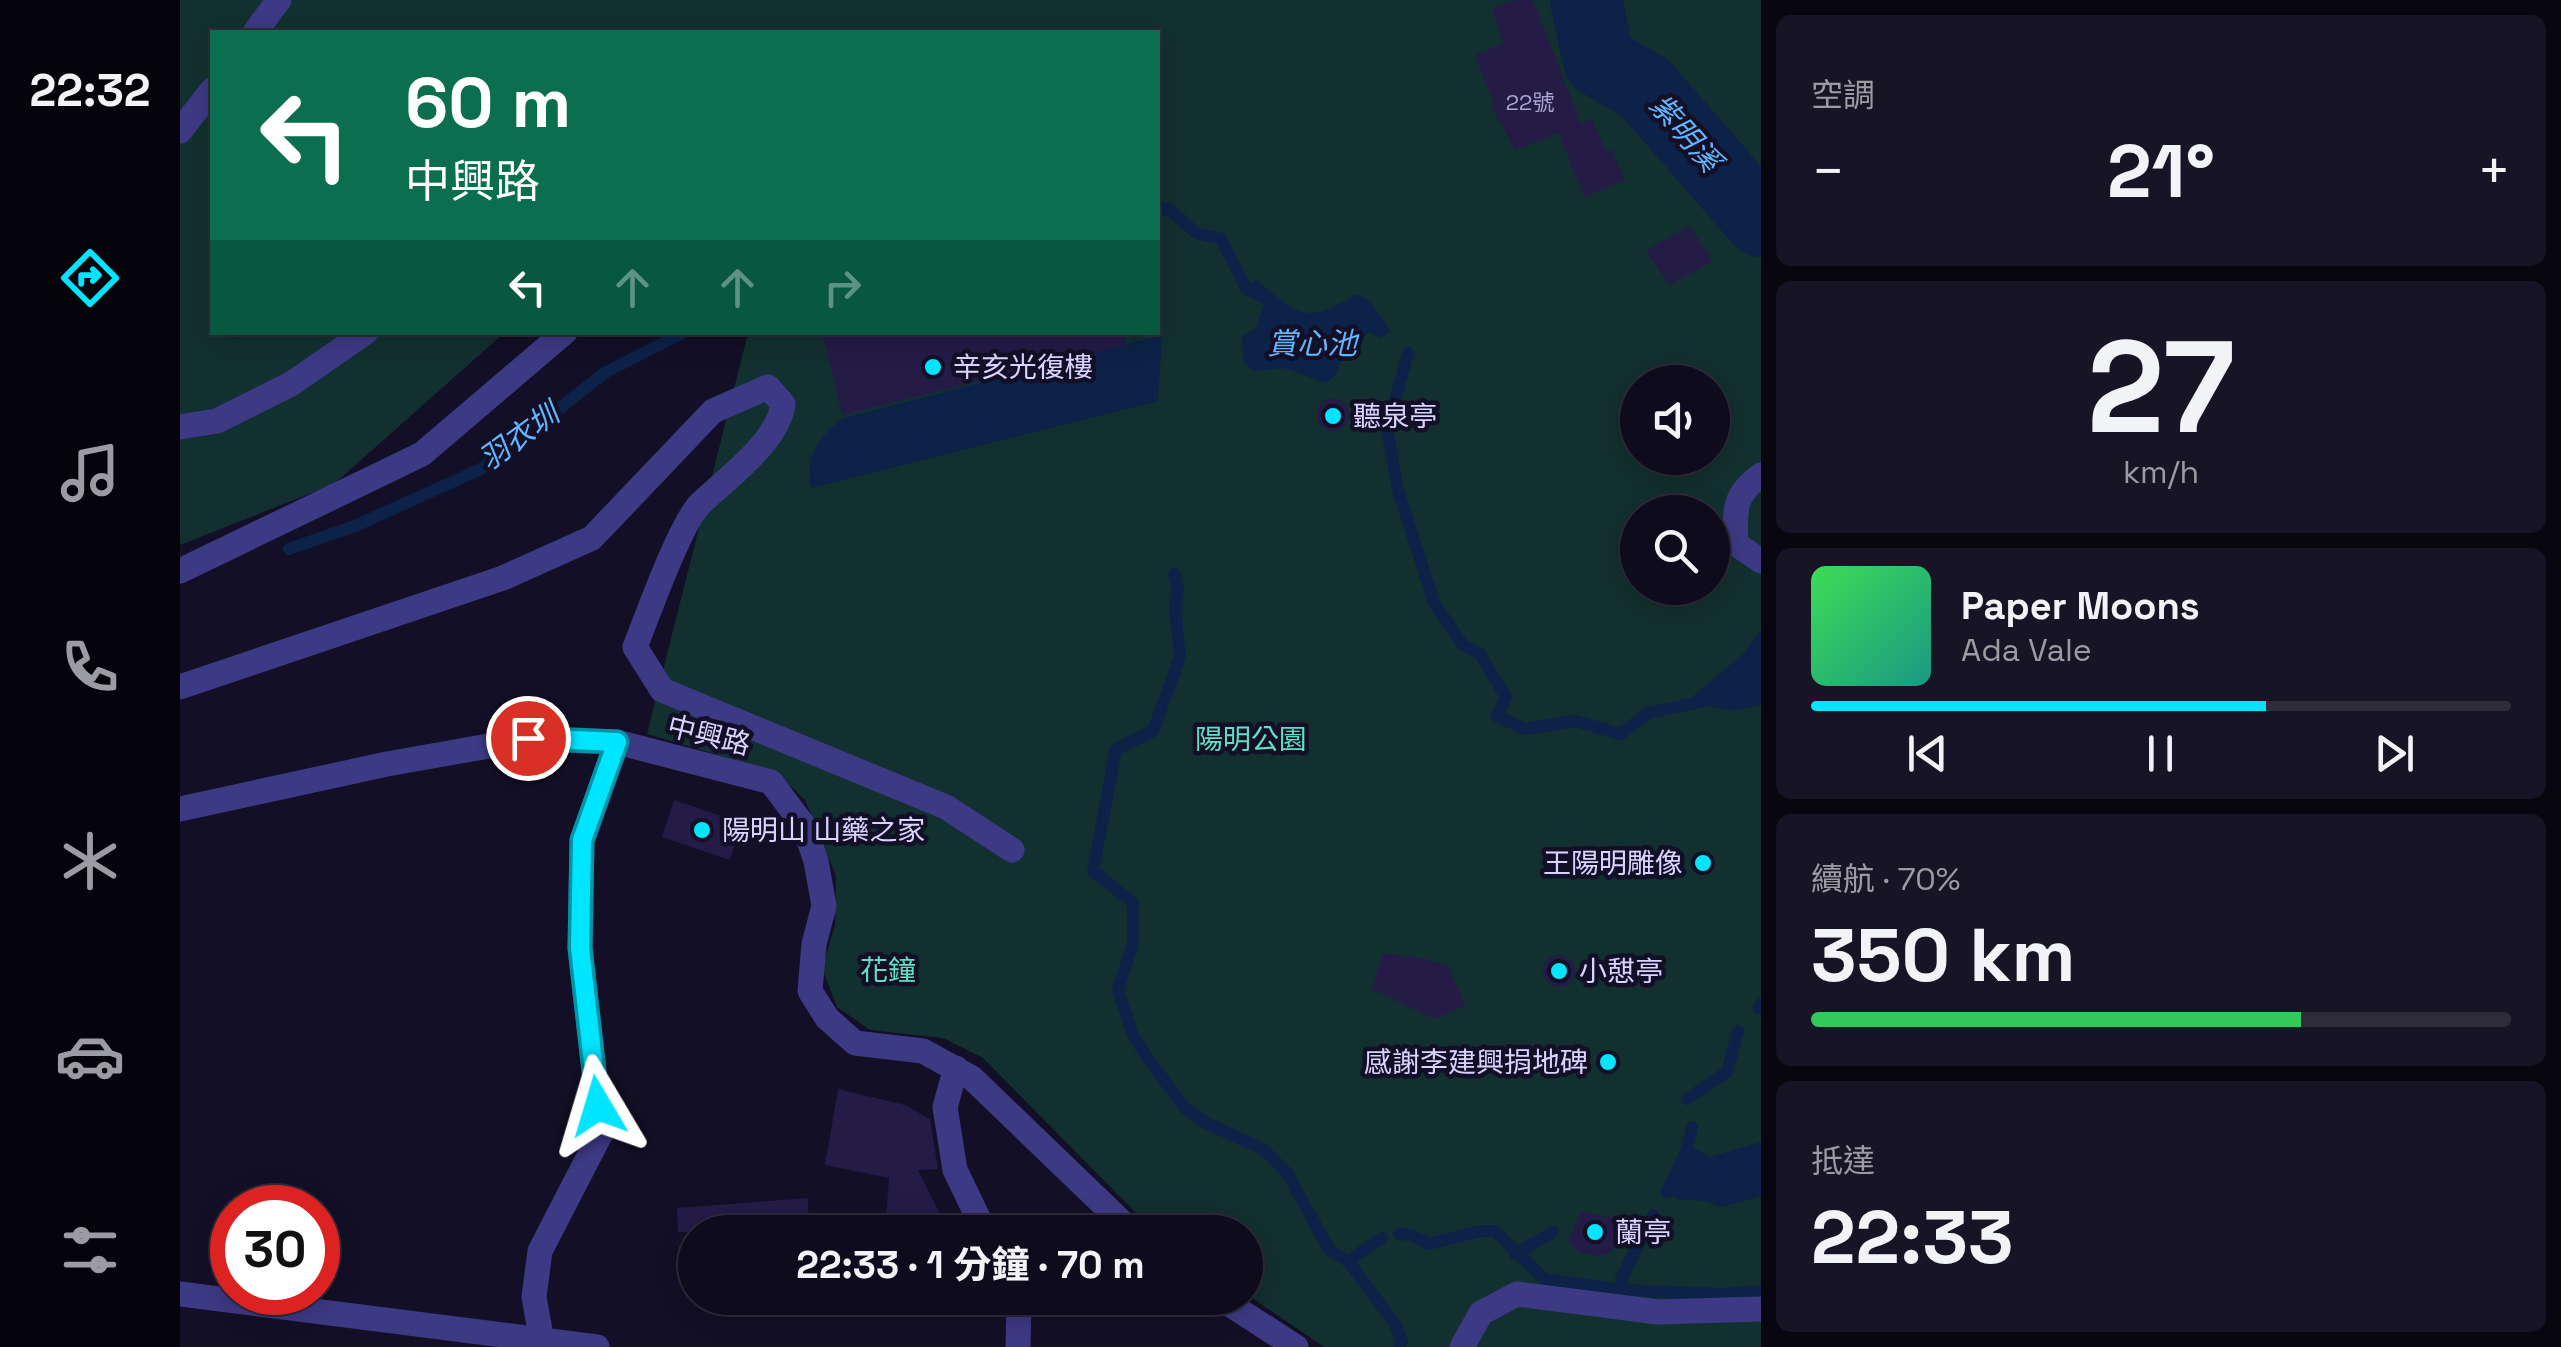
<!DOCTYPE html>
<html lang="zh-TW">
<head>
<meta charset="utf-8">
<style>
  :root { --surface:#0e0b1c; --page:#171425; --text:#f1f3f6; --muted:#9b9ba3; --line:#2e2b3b; --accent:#00e5ff }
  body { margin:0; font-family:"Space Grotesk","Noto Sans TC",sans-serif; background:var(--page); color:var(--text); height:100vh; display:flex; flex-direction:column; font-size:38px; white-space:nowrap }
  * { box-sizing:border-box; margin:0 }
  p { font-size:32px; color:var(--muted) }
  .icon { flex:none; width:55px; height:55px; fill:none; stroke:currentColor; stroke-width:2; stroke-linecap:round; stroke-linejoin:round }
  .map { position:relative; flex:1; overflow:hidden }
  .panel { display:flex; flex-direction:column; gap:15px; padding:15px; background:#08060f; width:800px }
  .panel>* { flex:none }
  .banner { position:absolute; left:30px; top:30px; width:950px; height:305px; border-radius:0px; box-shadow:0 5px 25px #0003,0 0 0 2px var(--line); background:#0b6e4f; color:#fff; overflow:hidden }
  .buttons { position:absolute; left:1440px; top:365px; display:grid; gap:20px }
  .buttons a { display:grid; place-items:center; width:110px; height:110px; border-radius:50%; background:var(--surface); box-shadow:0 5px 25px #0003,0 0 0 2px var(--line); font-size:50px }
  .speed { position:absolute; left:30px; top:1185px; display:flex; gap:20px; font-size:50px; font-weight:700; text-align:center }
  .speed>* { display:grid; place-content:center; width:130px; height:130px; border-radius:50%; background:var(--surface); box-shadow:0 5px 25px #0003,0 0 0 2px var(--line); line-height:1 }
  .speed .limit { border:15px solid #d22; background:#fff; color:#111 }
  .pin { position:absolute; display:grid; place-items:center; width:85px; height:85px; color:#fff; margin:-42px; border:5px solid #fff; border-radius:50%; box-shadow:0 2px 10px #0007 }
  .me { position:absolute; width:110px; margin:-55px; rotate:353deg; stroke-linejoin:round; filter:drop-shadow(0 0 8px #0008) }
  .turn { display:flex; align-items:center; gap:35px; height:210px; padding:0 30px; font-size:45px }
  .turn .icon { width:130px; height:130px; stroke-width:2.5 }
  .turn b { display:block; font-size:70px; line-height:85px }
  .lanes { display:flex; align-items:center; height:95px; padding:0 30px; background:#0003; justify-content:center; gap:50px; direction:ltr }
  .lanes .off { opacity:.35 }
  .big { font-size:75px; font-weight:700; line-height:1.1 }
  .panel .tile { flex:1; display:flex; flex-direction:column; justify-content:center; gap:15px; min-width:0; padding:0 35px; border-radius:15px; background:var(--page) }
  .panel .dial { align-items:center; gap:0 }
  .dial b { font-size:130px; line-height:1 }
  .song { display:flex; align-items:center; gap:30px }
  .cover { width:120px; height:120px; border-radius:15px; background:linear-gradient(135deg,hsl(130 70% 55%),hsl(170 70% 35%)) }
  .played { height:10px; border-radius:5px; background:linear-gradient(90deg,var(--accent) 65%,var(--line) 65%) }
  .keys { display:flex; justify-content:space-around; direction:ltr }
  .heat { display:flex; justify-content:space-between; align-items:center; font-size:55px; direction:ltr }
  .charge { height:15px; border-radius:8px; background:linear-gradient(90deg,#34c759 70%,var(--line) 0) }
  .trip { position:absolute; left:498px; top:1215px; width:585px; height:100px; border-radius:50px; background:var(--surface); box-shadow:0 5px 25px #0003,0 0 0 2px var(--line); font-weight:700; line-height:100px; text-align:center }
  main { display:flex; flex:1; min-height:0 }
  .tab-bar { display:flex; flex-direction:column; width:180px; justify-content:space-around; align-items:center; background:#06040b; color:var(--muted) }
  .tab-bar .icon { width:70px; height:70px }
  .tab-bar .active { color:var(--accent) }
  .tab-bar b { font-size:45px; color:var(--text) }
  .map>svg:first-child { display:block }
  .green { fill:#12302f; fill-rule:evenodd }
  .water { fill:#0c2248 }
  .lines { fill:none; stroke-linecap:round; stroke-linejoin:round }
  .stream { stroke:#0c2248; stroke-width:12 }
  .river { stroke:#0c2248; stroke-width:72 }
  .building { fill:#241b47 }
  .minor { stroke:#3d3a85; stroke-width:25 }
  .route-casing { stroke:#0095a6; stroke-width:25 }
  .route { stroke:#00e5ff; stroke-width:18 }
  .poi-dot { fill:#00e5ff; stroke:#130f26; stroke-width:4 }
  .labels { text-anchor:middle; stroke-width:9; stroke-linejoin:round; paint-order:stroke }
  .number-label { font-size:22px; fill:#aca6d1 }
  .poi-label { font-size:28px; fill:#d9d4ff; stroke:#130f26; text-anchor:start }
  .street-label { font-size:28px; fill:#d9d4ff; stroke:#130f26 }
  .park-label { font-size:28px; fill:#5fe0c0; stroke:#130f26 }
  .water-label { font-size:30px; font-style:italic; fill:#62b6ff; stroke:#130f26 }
</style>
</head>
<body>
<main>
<nav class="tab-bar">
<b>22:32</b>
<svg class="icon active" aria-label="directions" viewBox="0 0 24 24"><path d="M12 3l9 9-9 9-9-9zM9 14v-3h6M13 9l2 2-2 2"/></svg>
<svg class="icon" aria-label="music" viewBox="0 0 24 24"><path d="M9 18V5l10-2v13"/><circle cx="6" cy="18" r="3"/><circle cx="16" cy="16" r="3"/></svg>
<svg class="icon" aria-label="phone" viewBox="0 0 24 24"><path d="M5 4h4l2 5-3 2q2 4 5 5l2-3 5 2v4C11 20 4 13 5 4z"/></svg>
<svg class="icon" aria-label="climate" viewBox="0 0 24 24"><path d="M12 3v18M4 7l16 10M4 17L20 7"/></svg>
<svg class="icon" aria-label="car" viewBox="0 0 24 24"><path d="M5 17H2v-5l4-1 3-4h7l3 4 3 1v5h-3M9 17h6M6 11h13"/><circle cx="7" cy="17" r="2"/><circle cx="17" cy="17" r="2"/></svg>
<svg class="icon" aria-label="filters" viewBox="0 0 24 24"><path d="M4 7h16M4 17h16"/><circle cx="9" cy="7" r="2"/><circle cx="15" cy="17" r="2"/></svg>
</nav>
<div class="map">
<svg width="1581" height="1347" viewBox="0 0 1581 1347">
  <rect width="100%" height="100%" fill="#130f26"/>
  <path class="green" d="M0,0H1581V1347H1144L1065,1293V1232H975L803,1058L763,1038L690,1030L657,1007L642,968L655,925L656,876L625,800L596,772L467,734L568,333L978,332V32H32V332L324,333L154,484L0,545ZM1458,382H1532V458H1458ZM1458,512H1532V588H1458Z"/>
  <g class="water">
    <path d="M1076,280C1120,315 1124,326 1177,294L1191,302L1210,331L1201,338L1190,332L1167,348L1154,377L1146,383L1105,368L1073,371L1064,363L1062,337L1076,328L1084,304L1064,295L1066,288Z"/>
    <path d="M982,335L978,401L631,488C627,452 634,443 661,419Z"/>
    <polygon points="1581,630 1581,705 1554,710 1519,705 1513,696 1563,654"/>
    <polygon points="1581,1142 1581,1196 1541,1207 1526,1201 1496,1199 1487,1192 1486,1187 1507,1149 1516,1149 1530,1157"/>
  </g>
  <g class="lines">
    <g class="stream">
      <polyline points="978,208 990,210 1016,233 1041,239 1066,288 1079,293"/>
      <polyline points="1228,353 1207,430 1218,490 1254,603 1283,645 1300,654 1326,697 1317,716 1345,729 1395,721 1441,734 1468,713 1530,700"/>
      <polyline points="109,549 175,526 301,469 426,372 505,332"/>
      <polyline points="994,574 998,590 995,608 1000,657 973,731 936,749 913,871 953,903 953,943 938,990 953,1035 969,1060 1005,1108 1028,1124 1083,1149 1107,1173 1150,1251 1168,1261 1215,1324 1222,1342 1220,1347"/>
      <polyline points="1579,1008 1581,1004"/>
      <polyline points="1507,1099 1547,1072 1558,1031"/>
      <polyline points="1487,1192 1507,1149 1512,1127"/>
      <polyline points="1219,1234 1231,1235 1249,1244 1300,1231 1315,1231 1364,1279 1443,1290 1441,1279 1473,1215"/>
      <polyline points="1335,1254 1373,1232"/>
      <polyline points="1168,1261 1202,1238"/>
      <polyline points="1443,1290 1543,1294 1581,1291"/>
    </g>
    <polyline class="river" points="1406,0 1419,61 1465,88 1581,221"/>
  </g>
  <g class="building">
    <polygon points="1333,0 1353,0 1401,124 1335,150 1311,105 1314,104 1295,55 1323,43 1312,9"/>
    <polygon points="1412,119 1426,151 1432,149 1445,180 1404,197 1379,133"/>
    <polygon points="1510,226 1532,261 1489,285 1466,250"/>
    <polygon points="642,332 945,332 946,345 662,415"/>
    <circle cx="1153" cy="415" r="16"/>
    <polygon points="494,800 562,823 550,860 482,837"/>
    <polygon points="1203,953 1247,959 1269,967 1285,1006 1254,1019 1192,989"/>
    <circle cx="1379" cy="971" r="16"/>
    <polygon points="658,1089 725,1105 750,1119 758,1169 738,1170 769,1232 705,1232 709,1178 645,1165"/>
    <polygon points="628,1198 629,1232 498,1232 497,1208"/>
    <polygon points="1401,1212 1435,1218 1440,1238 1431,1252 1418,1256 1399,1252 1388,1241"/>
  </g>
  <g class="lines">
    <g class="minor">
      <polyline points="75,32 99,0"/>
      <polyline points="0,131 32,90"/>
      <polyline points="0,427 37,421 111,384 186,332"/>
      <path d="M1581,475C1552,496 1555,511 1556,544L1581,561"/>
      <polyline points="0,571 242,454 385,332"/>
      <path d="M0,687L323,578L412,538L533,411L588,387L603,404C598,442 547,478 520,504C500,524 467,617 455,647L482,690L766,807L832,850"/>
      <polyline points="0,809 207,764 348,739 437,742 591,782 624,826 636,861 644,906 634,944 630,991 647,1018 675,1043 743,1051 792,1078 952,1232"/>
      <polyline points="776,1068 765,1107 775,1170 805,1232"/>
      <polyline points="0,1294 417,1347"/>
      <polyline points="836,1298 839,1303 838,1347"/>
      <polyline points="1040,1298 1116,1347"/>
      <polyline points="363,1347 354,1297 360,1251 421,1133 400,948 402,841 437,742"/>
      <polyline points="1282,1347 1301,1313 1337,1294 1478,1312 1581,1309"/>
    </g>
  </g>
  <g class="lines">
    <g class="route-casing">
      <polyline id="route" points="348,738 437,742 402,840 400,948 418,1106"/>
    </g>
    <use href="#route" class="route"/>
  </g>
  <g class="poi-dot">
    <circle cx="753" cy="367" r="10"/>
    <circle cx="1153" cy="416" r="10"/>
    <circle cx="522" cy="830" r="10"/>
    <circle cx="1523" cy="863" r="10"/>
    <circle cx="1379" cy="971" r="10"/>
    <circle cx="1428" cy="1062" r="10"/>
    <circle cx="1415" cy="1232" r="10"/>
  </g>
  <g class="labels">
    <g class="number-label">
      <text x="1350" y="110">22號</text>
    </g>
    <g class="poi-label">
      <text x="773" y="377">辛亥光復樓</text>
      <text x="1173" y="426">聽泉亭</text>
      <text x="542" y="840">陽明山 山藥之家</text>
      <text x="1503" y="873" text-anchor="end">王陽明雕像</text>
      <text x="1399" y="981">小憇亭</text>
      <text x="1408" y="1072" text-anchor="end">感謝李建興捐地碑</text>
      <text x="1435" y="1242">蘭亭</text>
    </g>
    <g class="street-label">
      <text transform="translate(529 735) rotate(14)" y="10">中興路</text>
    </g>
    <g class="park-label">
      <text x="1071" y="749">陽明公園</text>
      <text x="708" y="980">花鐘</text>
    </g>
    <g class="water-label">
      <text transform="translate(1505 133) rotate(49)" y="10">紫明溪</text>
      <text x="1132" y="354">賞心池</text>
      <text transform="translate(339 437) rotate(-36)" y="10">羽衣圳</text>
    </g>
  </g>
</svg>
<div class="buttons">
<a><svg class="icon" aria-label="sound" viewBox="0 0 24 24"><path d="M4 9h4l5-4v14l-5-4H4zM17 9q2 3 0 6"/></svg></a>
<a><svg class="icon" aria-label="search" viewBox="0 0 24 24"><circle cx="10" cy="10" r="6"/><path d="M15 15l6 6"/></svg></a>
</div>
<div class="speed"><div class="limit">30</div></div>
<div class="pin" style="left:348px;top:738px;background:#d93025"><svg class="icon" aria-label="arrive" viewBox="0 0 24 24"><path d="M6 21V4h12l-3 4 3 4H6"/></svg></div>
<svg class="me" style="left:418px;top:1106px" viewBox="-20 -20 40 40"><path d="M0-17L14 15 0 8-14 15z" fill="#00e5ff" stroke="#fff" stroke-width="4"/></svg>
<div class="trip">22:33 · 1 分鐘 · 70 m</div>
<div class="banner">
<div class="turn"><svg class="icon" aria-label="left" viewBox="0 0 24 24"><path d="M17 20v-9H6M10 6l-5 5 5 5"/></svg><div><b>60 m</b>中興路</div></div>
<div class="lanes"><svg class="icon" aria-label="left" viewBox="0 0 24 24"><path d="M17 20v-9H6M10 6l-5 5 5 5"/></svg><svg class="icon off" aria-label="ahead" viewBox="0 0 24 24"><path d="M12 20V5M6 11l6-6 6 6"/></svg><svg class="icon off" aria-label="ahead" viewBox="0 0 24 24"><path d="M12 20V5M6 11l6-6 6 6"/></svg><svg class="icon off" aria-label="right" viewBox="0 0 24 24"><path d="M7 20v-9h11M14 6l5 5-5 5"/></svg></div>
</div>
</div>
<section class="panel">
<div class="tile"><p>空調</p>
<div class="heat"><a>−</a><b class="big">21°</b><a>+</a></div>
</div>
<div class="tile dial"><b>27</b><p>km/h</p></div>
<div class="tile">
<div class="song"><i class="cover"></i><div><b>Paper Moons</b><p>Ada Vale</p></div></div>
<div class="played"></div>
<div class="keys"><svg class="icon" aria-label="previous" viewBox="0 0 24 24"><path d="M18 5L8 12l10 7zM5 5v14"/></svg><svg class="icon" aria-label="pause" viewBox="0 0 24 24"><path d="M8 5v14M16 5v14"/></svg><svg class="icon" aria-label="next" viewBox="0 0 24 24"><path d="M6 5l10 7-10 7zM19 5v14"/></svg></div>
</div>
<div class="tile"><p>續航 · 70%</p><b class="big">350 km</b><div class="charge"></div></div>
<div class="tile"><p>抵達</p><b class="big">22:33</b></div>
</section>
</main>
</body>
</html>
